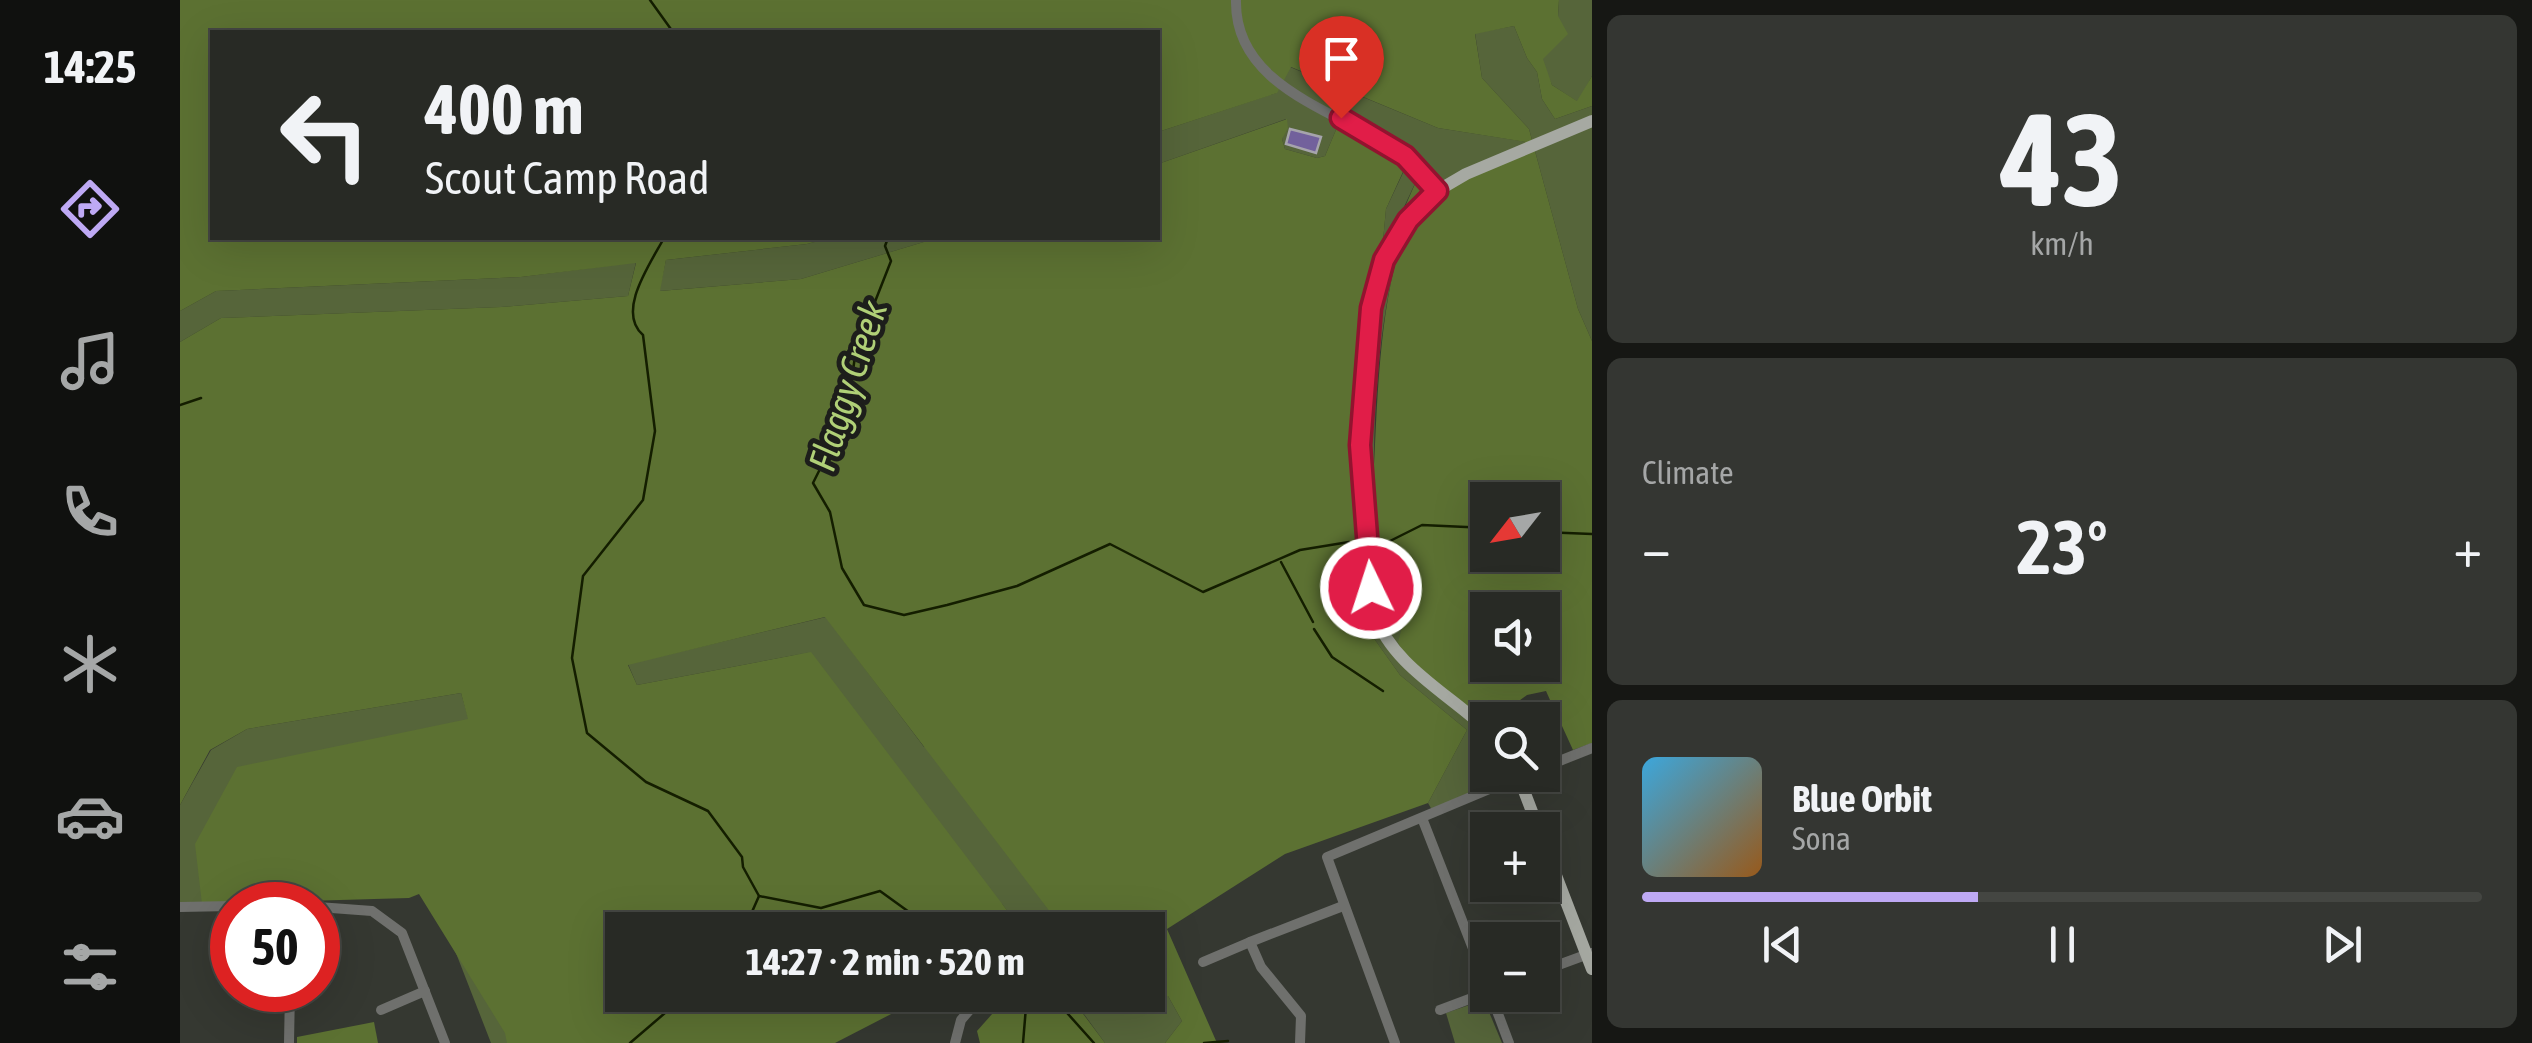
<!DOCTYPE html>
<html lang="en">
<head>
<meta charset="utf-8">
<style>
  :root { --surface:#282a25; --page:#343632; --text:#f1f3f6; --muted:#a5a7a7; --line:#444642; --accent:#bea9f4 }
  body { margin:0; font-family:"Asap Condensed",sans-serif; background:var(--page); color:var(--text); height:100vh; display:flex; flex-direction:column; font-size:38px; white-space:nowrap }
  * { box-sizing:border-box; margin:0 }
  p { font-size:32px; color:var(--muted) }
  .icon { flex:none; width:55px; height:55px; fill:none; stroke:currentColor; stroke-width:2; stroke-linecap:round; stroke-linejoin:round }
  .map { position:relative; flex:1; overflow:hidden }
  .side { display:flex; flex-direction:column; gap:15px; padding:15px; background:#161714; width:940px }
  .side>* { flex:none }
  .guide { position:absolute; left:30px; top:30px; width:950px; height:210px; border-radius:0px; box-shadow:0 10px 40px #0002,0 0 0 2px var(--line); background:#282a25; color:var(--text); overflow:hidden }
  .needle { width:65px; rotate:239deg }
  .tools { position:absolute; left:1290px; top:482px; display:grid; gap:20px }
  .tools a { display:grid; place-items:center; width:90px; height:90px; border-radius:0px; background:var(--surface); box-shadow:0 10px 40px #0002,0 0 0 2px var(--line); font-size:50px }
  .speed { position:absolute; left:30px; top:882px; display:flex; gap:20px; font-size:50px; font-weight:700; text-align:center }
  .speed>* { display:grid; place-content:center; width:130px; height:130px; border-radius:50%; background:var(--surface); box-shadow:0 10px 40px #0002,0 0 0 2px var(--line); line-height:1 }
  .speed .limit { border:15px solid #d22; background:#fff; color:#111 }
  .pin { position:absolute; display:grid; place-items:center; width:85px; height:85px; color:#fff; margin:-102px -42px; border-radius:50% 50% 50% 0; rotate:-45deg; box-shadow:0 0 10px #0007 }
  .pin .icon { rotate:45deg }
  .me { position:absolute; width:110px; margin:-55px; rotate:356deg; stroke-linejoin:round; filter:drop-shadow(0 0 8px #0008) }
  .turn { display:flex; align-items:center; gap:35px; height:210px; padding:0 50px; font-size:45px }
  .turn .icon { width:130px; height:130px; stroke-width:2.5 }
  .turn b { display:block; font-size:70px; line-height:85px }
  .big { font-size:75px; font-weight:700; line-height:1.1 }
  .side .card { flex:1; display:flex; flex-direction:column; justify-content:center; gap:15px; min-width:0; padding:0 35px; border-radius:15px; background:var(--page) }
  .side .dial { align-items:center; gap:0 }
  .dial b { font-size:130px; line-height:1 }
  .song { display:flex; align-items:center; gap:30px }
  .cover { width:120px; height:120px; border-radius:15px; background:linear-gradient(135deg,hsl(200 70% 55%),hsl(30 70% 35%)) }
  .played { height:10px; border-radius:5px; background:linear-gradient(90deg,var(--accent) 40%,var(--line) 40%) }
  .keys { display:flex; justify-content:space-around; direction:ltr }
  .heat { display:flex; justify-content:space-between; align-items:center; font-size:55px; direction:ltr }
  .trip { position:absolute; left:425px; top:912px; width:560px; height:100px; border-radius:0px; background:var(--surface); box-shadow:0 10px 40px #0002,0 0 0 2px var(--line); font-weight:700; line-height:100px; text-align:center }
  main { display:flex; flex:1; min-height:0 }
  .tabs { display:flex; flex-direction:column; width:180px; justify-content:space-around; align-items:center; background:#10110f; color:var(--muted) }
  .tabs .icon { width:70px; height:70px }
  .tabs .current { color:var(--accent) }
  .tabs b { font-size:45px; color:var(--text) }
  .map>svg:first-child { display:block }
  .green { fill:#56653a }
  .forest { fill:#5c7132; fill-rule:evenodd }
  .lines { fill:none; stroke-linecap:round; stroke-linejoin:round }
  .stream { stroke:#141e00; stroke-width:2.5 }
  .building { fill:#72619c; stroke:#a6a4ac; stroke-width:2.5 }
  .minor { stroke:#6f706d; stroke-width:10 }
  .major { stroke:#a6a9a2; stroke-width:12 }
  .route-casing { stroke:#92132f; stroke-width:25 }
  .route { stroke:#e11d48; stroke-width:18 }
  .labels { text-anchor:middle; stroke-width:10; stroke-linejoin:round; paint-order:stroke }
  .water-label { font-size:38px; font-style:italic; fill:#b0d077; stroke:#1d1e1b }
</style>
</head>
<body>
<main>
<nav class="tabs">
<b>14:25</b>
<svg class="icon current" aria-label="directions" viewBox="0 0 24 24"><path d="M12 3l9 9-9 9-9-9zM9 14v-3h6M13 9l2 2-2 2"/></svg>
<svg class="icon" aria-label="music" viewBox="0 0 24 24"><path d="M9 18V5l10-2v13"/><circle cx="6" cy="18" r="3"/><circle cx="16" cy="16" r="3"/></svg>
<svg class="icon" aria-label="phone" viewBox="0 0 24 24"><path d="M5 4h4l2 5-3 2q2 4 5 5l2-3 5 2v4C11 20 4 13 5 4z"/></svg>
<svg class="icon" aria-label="climate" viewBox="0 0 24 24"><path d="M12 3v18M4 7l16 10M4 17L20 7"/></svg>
<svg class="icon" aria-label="car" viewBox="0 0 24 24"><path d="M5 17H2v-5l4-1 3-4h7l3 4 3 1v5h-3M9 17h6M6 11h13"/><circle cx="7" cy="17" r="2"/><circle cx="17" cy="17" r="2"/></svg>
<svg class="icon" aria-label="filters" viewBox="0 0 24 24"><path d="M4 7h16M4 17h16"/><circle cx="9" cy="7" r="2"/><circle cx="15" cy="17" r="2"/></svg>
</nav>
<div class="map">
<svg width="1412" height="1043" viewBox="0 0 1412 1043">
  <rect width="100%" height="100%" fill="#353831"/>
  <g class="green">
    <polygon points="1379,0 1412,0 1412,76 1398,102 1372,85 1358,55 1378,16"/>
    <polygon points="1334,26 1347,58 1357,72 1362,99 1375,119 1412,106 1412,341 1398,309 1349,129 1302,78 1295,33"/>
    <path d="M1110,67L1258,128L1347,142L1257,186L1238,177L1224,207L1247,189L1248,192C1200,245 1193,413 1194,485L1188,481L1185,431L1206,209L1230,158L1158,125L1145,156L1137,158L1105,149L1102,139L1106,119L978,164V132L1096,93Z"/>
    <polygon points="649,238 757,238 621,279 479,291 486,260 627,244"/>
    <polygon points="456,262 448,296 321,307 41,318 0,342 0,311 36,291 341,277"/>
    <polygon points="646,617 744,747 755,747 884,930 842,930 822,904 442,930 442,995 465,1043 311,1043 193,740 22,904 0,903 0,805 31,750 67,729 281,693 289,720 204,737 631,652 457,685 448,664"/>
    <polygon points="1210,617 1223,624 1307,724 1308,775 1334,775 1252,810 1248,803 1287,730 1220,675 1183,623"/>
    <polygon points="890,995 988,996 1002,1021 985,1043 925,1043"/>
    <polygon points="1304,1000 1322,1043 1275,1043 1266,1013"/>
  </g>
  <g class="forest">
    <path d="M0,0H1379L1378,16L1388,34L1363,59L1372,85L1397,101L1412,76V106L1375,119L1362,99L1357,72L1347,58L1334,26L1295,34L1302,78L1349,129L1398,309L1412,341V743L1393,750L1377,715L1362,720L1355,711L1370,700L1366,691L1347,695L1307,724L1224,655L1218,642L1223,624L1210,618L1183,623L1220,675L1287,730L1248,803L1105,854L987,929L1037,1043H985L1002,1021L988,996H935L968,995V930H884L645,617L448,665L457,685L631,652L842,930H442V995H748L655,1043H327L325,1033L239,894L229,898L22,904L15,844L57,767L288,719L281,693L67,729L30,750L0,805V342L41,318L321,307L448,296L456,263L341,277L36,291L0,311ZM32,32H978V132L1097,93L1111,67L1258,128L1346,142L1258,186L1255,183L1258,176L1250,165L1238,177L1224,209L1248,192C1197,250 1198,408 1193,484L1188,481L1185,431L1206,209L1227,163L1168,119L1158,125L1145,156L1137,158L1105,149L1102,139L1108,128L1107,119L978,164V238H757L621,279L480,291L486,260L627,244L649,238H32ZM1308,500H1362V555H1308ZM1308,610H1362V665H1308Z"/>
    <polygon points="829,995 889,995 925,1043 800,1043 797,1031"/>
    <polygon points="194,1022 198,1043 117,1043 117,1037"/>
  </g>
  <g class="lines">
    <g class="stream">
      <polyline points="470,0 493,32"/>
      <path d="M484,238C470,264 436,312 463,335L475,431L463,500L403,576L392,658L407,733L466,782L528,811L562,857L563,867L579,896L641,908L700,891L754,930H770L780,924L797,930"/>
      <polyline points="708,238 705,246 711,261 676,350 666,417 633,483 650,512 662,568 684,605 724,615 767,605 837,586 930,544 1023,592 1120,550 1169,542"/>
      <polyline points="0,405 21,398"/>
      <polyline points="1362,532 1412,534"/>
      <polyline points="1208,542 1242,525 1308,528"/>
      <polyline points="1101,562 1133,622"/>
      <polyline points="1134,629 1152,657 1203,691"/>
      <polyline points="564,930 579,896"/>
      <polyline points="871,995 914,1043"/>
      <polyline points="450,1043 506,995"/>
      <polyline points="843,1043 847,995"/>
      <polyline points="1024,1043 1048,1041"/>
    </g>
  </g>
  <polygon class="building" points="1110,129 1141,137 1136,153 1106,144"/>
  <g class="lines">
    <g class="minor">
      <path d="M1056,0C1054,91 1165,112 1226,157C1238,166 1247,180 1257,191"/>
      <polyline points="1362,768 1412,748"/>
      <polyline points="1242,818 1308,987"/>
      <polyline points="0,907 52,906"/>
      <polyline points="138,907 192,911 222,933 265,1043"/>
      <polyline points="1023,962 1070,942"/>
      <polyline points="1362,971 1411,953"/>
      <polyline points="1311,995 1329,1043"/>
      <polyline points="201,1010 245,991"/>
      <polyline points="1260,1010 1308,992"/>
      <polyline points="109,1043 110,990"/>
      <polyline points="775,1043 781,1020 793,1006"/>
      <polyline points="1120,1043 1121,1016 1081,967 1070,942 1163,906"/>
      <polyline points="1215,1043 1147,857 1343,775"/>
    </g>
    <g class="major">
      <path d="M1308,731C1271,695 1211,665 1195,614L1180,445L1191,307L1204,260L1228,220L1257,191L1286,174L1412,121"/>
      <polyline points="1338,775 1359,830"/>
      <polyline points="1362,839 1412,969"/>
    </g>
  </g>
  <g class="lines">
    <g class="route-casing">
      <polyline id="route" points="1161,118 1225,156 1257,191 1228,220 1204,260 1191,308 1180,445 1191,588"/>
    </g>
    <use href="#route" class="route"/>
  </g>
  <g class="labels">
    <g class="water-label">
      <text transform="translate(668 386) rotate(-72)" y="13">Flaggy Creek</text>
    </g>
  </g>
</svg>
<div class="tools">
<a><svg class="needle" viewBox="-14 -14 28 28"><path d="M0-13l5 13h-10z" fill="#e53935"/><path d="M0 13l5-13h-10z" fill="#a5a7a7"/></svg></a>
<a><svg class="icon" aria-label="sound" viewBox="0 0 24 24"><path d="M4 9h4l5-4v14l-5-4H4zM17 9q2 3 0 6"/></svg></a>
<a><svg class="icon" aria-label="search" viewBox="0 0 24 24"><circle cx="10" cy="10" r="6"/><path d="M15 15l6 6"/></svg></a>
<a>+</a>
<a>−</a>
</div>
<div class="speed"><div class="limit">50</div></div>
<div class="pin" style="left:1161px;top:118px;background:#d93025"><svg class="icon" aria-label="arrive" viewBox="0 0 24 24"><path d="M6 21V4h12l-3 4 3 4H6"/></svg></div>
<svg class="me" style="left:1191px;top:588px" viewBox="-20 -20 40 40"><circle r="17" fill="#e11d48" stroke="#fff" stroke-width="3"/><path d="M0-11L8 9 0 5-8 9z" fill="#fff"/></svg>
<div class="trip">14:27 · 2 min · 520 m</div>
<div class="guide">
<div class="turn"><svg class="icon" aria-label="left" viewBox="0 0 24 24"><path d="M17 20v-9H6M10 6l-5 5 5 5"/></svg><div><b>400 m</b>Scout Camp Road</div></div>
</div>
</div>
<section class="side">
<div class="card dial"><b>43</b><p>km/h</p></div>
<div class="card"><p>Climate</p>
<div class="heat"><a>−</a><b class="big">23°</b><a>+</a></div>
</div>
<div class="card">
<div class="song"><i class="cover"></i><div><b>Blue Orbit</b><p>Sona</p></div></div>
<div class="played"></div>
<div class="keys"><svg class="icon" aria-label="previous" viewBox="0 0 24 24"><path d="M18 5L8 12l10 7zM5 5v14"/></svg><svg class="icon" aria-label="pause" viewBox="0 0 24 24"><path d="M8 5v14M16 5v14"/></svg><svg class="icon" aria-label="next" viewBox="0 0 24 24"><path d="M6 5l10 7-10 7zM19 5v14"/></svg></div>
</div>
</section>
</main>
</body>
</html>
